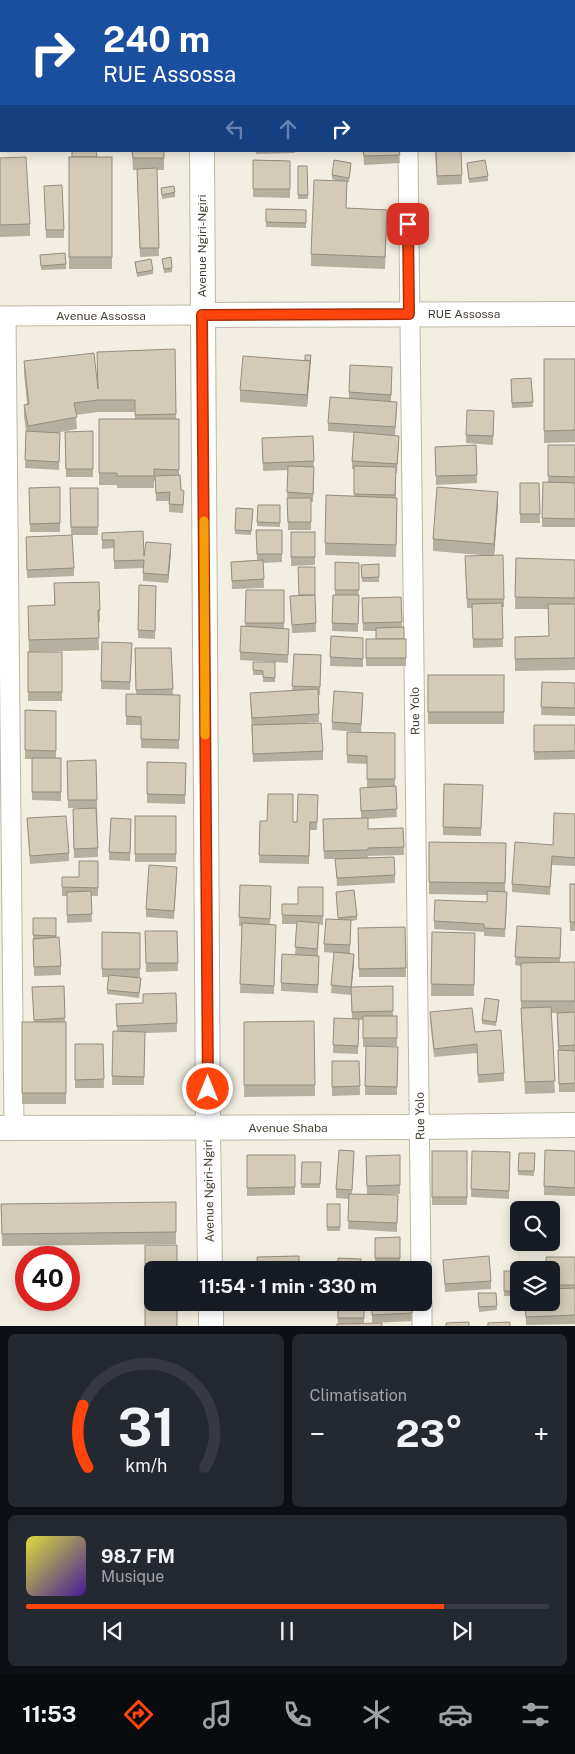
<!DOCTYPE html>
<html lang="fr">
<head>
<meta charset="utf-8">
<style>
  :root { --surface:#171b24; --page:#242831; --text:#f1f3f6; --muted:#9ea1a6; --line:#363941; --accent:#ff450b }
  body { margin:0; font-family:"Public Sans",sans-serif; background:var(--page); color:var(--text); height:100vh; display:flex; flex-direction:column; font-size:19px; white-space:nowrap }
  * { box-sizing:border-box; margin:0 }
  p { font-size:16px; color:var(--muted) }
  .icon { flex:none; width:28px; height:28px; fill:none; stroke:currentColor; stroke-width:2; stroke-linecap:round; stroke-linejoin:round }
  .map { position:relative; height:1326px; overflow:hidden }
  .panel { display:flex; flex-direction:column; gap:8px; padding:8px; background:#0d0f14; flex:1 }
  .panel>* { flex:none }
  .banner { position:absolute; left:0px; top:0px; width:575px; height:152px; box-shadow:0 2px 12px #0003; background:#1a4fa0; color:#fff; overflow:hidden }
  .controls { position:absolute; left:510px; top:1201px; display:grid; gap:10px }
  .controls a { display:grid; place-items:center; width:50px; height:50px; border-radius:8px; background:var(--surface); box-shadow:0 2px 12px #0003; font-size:25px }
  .speed { position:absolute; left:15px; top:1246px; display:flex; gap:10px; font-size:25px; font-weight:700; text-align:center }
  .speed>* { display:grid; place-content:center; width:65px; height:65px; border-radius:50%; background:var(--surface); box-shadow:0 2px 12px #0003; line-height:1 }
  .speed .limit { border:8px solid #d22; background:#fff; color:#111 }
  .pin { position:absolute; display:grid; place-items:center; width:42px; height:42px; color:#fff; margin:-21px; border-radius:10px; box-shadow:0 2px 8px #0006 }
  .me { position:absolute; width:55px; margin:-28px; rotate:0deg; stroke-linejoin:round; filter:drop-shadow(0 0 4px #0008) }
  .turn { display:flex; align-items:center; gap:18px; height:105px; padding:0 20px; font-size:22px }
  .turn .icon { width:65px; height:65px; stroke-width:2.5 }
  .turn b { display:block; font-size:35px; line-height:42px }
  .lanes { display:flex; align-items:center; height:48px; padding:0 20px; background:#0003; justify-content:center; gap:25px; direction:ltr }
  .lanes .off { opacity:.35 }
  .big { font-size:38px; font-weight:700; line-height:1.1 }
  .panel .widget { flex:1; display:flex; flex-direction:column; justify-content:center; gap:8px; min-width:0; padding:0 18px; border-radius:8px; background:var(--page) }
  .panel .dial { align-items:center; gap:0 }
  .dial svg { height:130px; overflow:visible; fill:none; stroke:var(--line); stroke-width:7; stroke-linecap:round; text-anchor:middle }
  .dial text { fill:var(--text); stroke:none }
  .song { display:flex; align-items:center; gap:15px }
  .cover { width:60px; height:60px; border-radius:8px; background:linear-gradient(135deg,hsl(60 70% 55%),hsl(260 70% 35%)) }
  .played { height:5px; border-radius:2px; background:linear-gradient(90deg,var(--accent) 80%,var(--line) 80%) }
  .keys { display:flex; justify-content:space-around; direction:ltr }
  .heat { display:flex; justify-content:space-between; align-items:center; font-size:28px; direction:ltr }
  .panel .tiles { flex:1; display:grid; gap:8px; grid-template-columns:1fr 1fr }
  .widget:last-child { grid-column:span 2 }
  .trip { position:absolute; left:144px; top:1261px; width:288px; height:50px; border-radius:8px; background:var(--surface); box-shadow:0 2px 12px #0003; font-weight:700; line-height:50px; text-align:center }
  .menu { display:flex; height:80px; justify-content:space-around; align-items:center; background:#090b0e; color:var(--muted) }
  .menu .icon { width:35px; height:35px }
  .menu .selected { color:var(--accent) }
  .menu b { font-size:22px; color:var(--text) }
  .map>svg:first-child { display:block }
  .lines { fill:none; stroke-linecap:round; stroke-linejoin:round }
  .minor-casing { stroke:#bdb7a4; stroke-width:21 }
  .tertiary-casing { stroke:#bdb7a4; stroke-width:26 }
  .minor { stroke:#fff; stroke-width:19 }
  .tertiary { stroke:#fff; stroke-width:24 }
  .wall { fill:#b5af9d }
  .shaded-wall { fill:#948e7f }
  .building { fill:#d3cbb6; stroke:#948e7f }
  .route-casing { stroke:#a62d07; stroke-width:12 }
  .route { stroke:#ff450b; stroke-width:9 }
  .slow { stroke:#f59e0b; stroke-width:9 }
  .labels { text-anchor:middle; stroke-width:4; stroke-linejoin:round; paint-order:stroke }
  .street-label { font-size:12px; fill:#433e32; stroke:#fff }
</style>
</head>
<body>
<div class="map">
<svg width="575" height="1327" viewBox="0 0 575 1327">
  <rect width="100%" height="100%" fill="#f2eee1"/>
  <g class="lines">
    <g class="minor-casing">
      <g id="minor">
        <polyline points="407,0 407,1"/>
        <polyline points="408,151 421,1270"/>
        <polyline points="0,316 202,315"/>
        <polyline points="6,316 14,1128"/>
        <polyline points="422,1302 422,1327"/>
      </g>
    </g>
    <g class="tertiary-casing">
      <g id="tertiary">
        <polyline points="202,0 202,1"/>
        <polyline points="202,151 208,1128 210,1270"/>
        <polyline points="202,315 575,314"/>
        <polyline points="0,1128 421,1127 575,1125"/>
        <polyline points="211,1302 211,1327"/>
      </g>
    </g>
    <use href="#minor" class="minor"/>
    <use href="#tertiary" class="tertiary"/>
  </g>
  <g class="wall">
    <rect x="232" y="0" width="81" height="1"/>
    <rect x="426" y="0" width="31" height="1"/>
    <rect x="574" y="52" width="1" height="55"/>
    <polygon points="132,151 164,151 164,170 157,170 159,256 140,257 137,170 133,170"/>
    <polygon points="256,151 295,151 295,153 256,154"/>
    <polygon points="363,151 399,151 400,163 364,165"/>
    <polygon points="435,151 461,151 462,184 437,185"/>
    <rect x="69" y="157" width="43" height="112"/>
    <polygon points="0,158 30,224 30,236 0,237"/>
    <polygon points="253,160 290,161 290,198 253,197"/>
    <polygon points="467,163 488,176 488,181 469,183"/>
    <polygon points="298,166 307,166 308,199 298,199"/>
    <polygon points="351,168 349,182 347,182 346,208 387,221 385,269 311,266 311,254 339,181 332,179 332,175"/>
    <polygon points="161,188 175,192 175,197 162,199"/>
    <polygon points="44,194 64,230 64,238 46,238"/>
    <polygon points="266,209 306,210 306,228 266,227"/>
    <polygon points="40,255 66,264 66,269 41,270"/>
    <polygon points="162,259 172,268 172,272 164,273"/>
    <polygon points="135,262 153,270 153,274 137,277"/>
    <polygon points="175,349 176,419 179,419 179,475 181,490 184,499 183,513 169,512 169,501 156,501 155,481 154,481 154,488 117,488 117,485 99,485 99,419 135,419 135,412 98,412 76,415 77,429 56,433 60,441 59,470 25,468 26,431 24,416 24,405 27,404 24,373 24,361 98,386"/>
    <polygon points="311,355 307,407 240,402 240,390 305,360"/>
    <polygon points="544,359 575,359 575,442 544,443"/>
    <polygon points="392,376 391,401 397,410 395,436 399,444 397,473 396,473 396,498 397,510 396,557 325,555 326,495 354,496 354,469 352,469 352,461 354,433 328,431 328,423 349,398 349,392"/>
    <polygon points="531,378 533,407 512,408 511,379"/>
    <polygon points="467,410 494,411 493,445 466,443"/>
    <polygon points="93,431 93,477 66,477 65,432"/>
    <polygon points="313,436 314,476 313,502 311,502 311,530 288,530 287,492 288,470 263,471 262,438"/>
    <polygon points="476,445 477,483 436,485 435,447"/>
    <polygon points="548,445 575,445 575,527 542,527 542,518 548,482"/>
    <polygon points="520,483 539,483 540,523 520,523"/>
    <polygon points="60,487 60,532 30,532 29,488"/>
    <polygon points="70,488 98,488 98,535 71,535"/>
    <polygon points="498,504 494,556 504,599 504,607 502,607 503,647 473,648 472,608 467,608 465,556 493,556 433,551 433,539"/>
    <polygon points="258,505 280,505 280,527 257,526"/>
    <polygon points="236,508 253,509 251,535 235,534"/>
    <polygon points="256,530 282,530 282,562 263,563 264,588 232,589 231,562 257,560"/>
    <polygon points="291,532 315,532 315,565 291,566"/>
    <polygon points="102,533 144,556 171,553 168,583 143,581 143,568 114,569 114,548 102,549"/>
    <polygon points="26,537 74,568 74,576 27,578"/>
    <polygon points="516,558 575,560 575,670 515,671 515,637 549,636 548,609 515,609"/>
    <polygon points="335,562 359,563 358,632 332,631 333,595 335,595"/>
    <polygon points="379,564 379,582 362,582 361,565"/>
    <polygon points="54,583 100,610 100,622 98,622 99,650 29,652 28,618 54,605"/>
    <polygon points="139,585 156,586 155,639 138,638"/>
    <polygon points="246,590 284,590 284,629 289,629 288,663 275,662 275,682 263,682 263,675 253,675 253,670 275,662 240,660 240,652 245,627"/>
    <polygon points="315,595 315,600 316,632 292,633 290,596"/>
    <polygon points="401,597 402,627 404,639 406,639 406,666 366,666 366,639 376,639 376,631 363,631 362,598"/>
    <polygon points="331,636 363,638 363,667 330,666"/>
    <polygon points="102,642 132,643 130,690 101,689"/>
    <polygon points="135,648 171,648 173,695 180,695 179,749 141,748 141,725 126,725 126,694 136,694"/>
    <rect x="28" y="652" width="34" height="49"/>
    <polygon points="294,654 321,655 320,695 318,695 319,722 291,724 323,751 323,760 253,762 250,693 292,691"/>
    <rect x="428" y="675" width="76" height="49"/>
    <polygon points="542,682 575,683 575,716 541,715"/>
    <polygon points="363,701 361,732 395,733 395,786 397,817 368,819 368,829 403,828 404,855 368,856 368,858 395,875 395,883 337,886 335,859 350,859 324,859 323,819 361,818 360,788 367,787 367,764 347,763 347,732 360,732 332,730 332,722"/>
    <polygon points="25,710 56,711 56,758 61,758 61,801 32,800 32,759 25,759"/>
    <polygon points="534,725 575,725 575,759 534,760"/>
    <polygon points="67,761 97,800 98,857 74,858 73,817 87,808 68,808"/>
    <polygon points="147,762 186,763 185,804 147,803"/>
    <polygon points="444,784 483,785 481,836 443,835"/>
    <polygon points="318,795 317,830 310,830 309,864 259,863 260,821 297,822"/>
    <polygon points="575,814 575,866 552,865 550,895 512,892 512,884 553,845"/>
    <rect x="135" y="816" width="41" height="46"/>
    <polygon points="27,818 69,853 69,861 30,864"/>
    <polygon points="131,827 130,861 109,860 109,852"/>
    <polygon points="429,842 506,843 505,892 507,901 505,937 484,936 484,932 434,929 434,921 487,902 487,895 429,894"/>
    <polygon points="98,861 98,896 91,896 92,922 67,923 67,896 62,896 62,877 79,877"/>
    <polygon points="177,876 174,919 146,917 146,909"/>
    <rect x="570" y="884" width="5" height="47"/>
    <polygon points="240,885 271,886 270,924 276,925 274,994 240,993 242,926 239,926"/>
    <polygon points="323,887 323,925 319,924 318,956 319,956 318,993 281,991 281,983 295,955 297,924 282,924 282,904 298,904"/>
    <polygon points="336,892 357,916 357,920 351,921 350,953 354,962 352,987 393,986 393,1016 397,1016 397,1046 371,1047 398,1047 397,1095 365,1095 366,1047 363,1047 363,1020 359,1020 358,1054 333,1053 333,1045 352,1019 351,995 331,993 334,953 324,952 324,944 338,919"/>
    <polygon points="33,918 56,918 56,937 61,966 61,975 34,976 33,947"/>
    <polygon points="517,926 561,928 560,962 575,962 575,1092 559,1092 558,1050 557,1013 571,1013 551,1013 555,1093 525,1094 521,1020 521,966 515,965"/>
    <polygon points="405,927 406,977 359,977 358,928"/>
    <polygon points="145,931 177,931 178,971 146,972"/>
    <polygon points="102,932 140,933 140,977 134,977 141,982 139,998 107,994 108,977 102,977"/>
    <polygon points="432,932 475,933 474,996 431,996"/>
    <polygon points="64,986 65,1022 66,1022 66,1104 22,1104 22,1022 34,1022 32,987"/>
    <polygon points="176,993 177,1032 145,1033 144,1085 112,1085 113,1031 117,1031 116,1004 143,1003"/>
    <polygon points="499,1004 496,1026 482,1024 482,1020"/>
    <polygon points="430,1012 475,1032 504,1073 504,1081 478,1083 477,1053 434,1057 430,1021"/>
    <polygon points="314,1021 315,1096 244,1097 244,1022"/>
    <polygon points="75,1044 103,1044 104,1088 75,1088"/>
    <polygon points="332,1061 359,1061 360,1095 332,1096"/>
    <rect x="432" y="1151" width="35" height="54"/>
    <polygon points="575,1151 575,1196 544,1195 544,1186"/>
    <polygon points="510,1152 509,1199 471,1197 471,1189"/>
    <polygon points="519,1153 535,1153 534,1176 518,1175"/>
    <polygon points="247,1155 295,1155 295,1195 247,1196"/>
    <polygon points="366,1156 400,1185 400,1194 372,1194 398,1195 397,1232 348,1229 349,1199 336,1198 336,1189 354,1159 352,1194 367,1194"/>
    <polygon points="302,1162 321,1162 320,1188 301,1188"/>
    <polygon points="176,1202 176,1244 2,1246 1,1204"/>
    <rect x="327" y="1204" width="13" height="27"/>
    <polygon points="400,1237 400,1262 375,1262 375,1238"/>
    <polygon points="575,1257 575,1324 526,1325 525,1302 551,1302 551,1270"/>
    <polygon points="443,1260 491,1281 491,1289 445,1292"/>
    <rect x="504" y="1271" width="14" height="25"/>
    <polygon points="478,1293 496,1293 497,1310 479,1312"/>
    <polygon points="337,1302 364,1302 364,1324 338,1324"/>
    <polygon points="372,1302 411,1302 412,1321 372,1323"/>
  </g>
  <g class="shaded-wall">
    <polygon points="311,355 310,373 307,407 307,395"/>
    <polygon points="498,492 498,504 494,556 494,544"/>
    <polygon points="171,544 171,553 168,583 168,575"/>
    <polygon points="354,954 354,962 351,993 351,987"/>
  </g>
  <g class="building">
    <rect x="130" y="0" width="33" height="1"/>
    <rect x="354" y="0" width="43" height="1"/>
    <rect x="461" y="0" width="13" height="1"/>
    <rect x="477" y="0" width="26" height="1"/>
    <rect x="516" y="0" width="56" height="1"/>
    <rect x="574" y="52" width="1" height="43"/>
    <polygon points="72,151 96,151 97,157 72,157"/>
    <polygon points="132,151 164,151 164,158 133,158"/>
    <polygon points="363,151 399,151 400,155 364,156"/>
    <polygon points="436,151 461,151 462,175 437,176"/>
    <polygon points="26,157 30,224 0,225 0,158"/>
    <rect x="69" y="157" width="43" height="100"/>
    <polygon points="253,160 290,161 290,189 253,189"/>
    <polygon points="334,160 351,163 349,178 332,175"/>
    <polygon points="485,160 488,176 469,179 467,163"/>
    <polygon points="298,166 307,166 308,195 298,195"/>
    <polygon points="157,168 159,248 140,248 137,169"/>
    <polygon points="314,180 347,181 346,208 387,210 385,257 311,254"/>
    <polygon points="62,185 64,230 46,230 44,186"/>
    <polygon points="174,186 175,192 162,195 161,188"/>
    <polygon points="266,209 306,210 306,223 266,222"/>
    <polygon points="65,253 66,264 41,266 40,255"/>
    <polygon points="171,257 172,268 164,269 162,259"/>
    <polygon points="151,259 153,270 137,273 135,262"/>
    <polygon points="175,349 176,414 135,415 135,400 98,400 74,403 77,417 28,426 24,405 29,404 24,361 94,353 98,389 97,352"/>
    <polygon points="305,355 311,355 310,364 310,361 305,360"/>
    <polygon points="243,356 310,361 307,395 240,390"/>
    <polygon points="544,359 575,359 575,430 544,431"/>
    <polygon points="350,365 392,367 391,395 349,392"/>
    <polygon points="531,378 533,402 512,403 511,379"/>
    <polygon points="330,397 397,402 395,427 328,423"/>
    <polygon points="467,410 494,411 493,436 466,435"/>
    <polygon points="99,419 179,419 179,470 154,469 154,476 117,476 117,473 99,473"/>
    <polygon points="26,431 60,433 59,462 25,460"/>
    <polygon points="93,431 93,469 66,469 65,432"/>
    <polygon points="354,432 399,436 397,464 352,461"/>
    <polygon points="313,436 314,461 263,463 262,438"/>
    <polygon points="476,445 477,475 436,476 435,447"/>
    <polygon points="548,445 575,445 575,477 548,476"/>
    <polygon points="288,466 314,467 313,494 287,492"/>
    <polygon points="354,466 396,467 395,495 354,494"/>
    <polygon points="180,475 181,490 184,491 183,505 169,504 170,492 156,493 155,476"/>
    <polygon points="543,482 575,483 575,519 542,518"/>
    <polygon points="520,483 539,483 540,514 520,514"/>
    <polygon points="60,487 60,523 30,524 29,488"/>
    <polygon points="437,487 498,492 494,544 433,539"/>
    <polygon points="70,488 98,488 98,527 71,527"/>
    <polygon points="326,495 397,498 396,545 325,543"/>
    <polygon points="287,498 311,498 311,522 288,522"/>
    <polygon points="258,505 280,505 280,523 257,522"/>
    <polygon points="236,508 253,509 251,531 235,530"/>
    <polygon points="256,530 282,530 282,554 257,554"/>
    <polygon points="143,531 144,556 146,542 171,544 168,575 143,573 144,560 114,561 114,540 102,540 102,533"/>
    <rect x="291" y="532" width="24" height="25"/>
    <polygon points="72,535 74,568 27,570 26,537"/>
    <polygon points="503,555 504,599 467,599 465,556"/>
    <polygon points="516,558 575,560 575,598 515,597"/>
    <polygon points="263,560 264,579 232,581 231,562"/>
    <polygon points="335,562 359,563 359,590 335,590"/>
    <polygon points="379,564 379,577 362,578 361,565"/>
    <polygon points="298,567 315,567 315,595 299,595"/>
    <polygon points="99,582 100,610 98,610 99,638 29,640 28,606 55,605 54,583"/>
    <polygon points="139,585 156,586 155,631 138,630"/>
    <polygon points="246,590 284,590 284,623 245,623"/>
    <polygon points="315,595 316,623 292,625 290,596"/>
    <polygon points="333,595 359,595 358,624 332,623"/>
    <polygon points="401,597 402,622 363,623 362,598"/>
    <polygon points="502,603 503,639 473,639 472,604"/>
    <polygon points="548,604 575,604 575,658 515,659 515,637 549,636"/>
    <polygon points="241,626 289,629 288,655 240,652"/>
    <polygon points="404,627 404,639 376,639 376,628"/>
    <polygon points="331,636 363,638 363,659 330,657"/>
    <rect x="366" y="639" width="40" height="19"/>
    <polygon points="102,642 132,643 130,682 101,681"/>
    <polygon points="135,648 171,648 173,689 136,690"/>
    <rect x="28" y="652" width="34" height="40"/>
    <polygon points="294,654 321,655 320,687 292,686"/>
    <polygon points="253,662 275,662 275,678 263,677 263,671 253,670"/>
    <rect x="428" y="675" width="76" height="37"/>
    <polygon points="542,682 575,683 575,708 541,707"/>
    <polygon points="318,689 319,714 252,718 250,693"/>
    <polygon points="334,691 363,693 361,724 332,722"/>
    <polygon points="126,694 180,695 179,740 141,739 141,717 126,716"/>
    <polygon points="25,710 56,711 56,751 25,750"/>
    <polygon points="321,723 323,751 253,754 252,725"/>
    <polygon points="534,725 575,725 575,751 534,752"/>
    <polygon points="347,732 395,733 395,779 367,779 367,756 347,755"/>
    <rect x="32" y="758" width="29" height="34"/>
    <polygon points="96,760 97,800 68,800 67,761"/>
    <polygon points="147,762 186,763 185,795 147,794"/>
    <polygon points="444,784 483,785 481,828 443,827"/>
    <polygon points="396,786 397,809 361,811 360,788"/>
    <polygon points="268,794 293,794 293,822 297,822 298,794 318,795 317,822 310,822 309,856 259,855 260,821 267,821"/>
    <polygon points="96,808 98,848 74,849 73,809"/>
    <polygon points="554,813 575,814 575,858 552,856 550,887 512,884 515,842 553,845"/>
    <polygon points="66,816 69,853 30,856 27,818"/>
    <rect x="135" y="816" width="41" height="38"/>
    <polygon points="111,818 131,819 130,853 109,852"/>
    <polygon points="368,818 368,829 403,828 404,847 368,848 368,850 324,851 323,819"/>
    <polygon points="429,842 506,843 505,883 429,882"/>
    <polygon points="394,857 395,875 337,878 335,859"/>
    <polygon points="79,861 98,861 98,888 62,887 62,877 79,877"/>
    <polygon points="149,865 177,867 174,911 146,909"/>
    <rect x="570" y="884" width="5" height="38"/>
    <polygon points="240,885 271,886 270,919 239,917"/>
    <polygon points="298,887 323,887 323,916 282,915 282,904 298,904"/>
    <polygon points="354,890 357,916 338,918 336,892"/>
    <polygon points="91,891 92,914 67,915 67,892"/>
    <polygon points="487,891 507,892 505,929 484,928 484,924 434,921 435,900 487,902"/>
    <polygon points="33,918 56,918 56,936 33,935"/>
    <polygon points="326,919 351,920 350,945 324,944"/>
    <polygon points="297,921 319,923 317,949 295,947"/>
    <polygon points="242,923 276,925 274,986 240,984"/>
    <polygon points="517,926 561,928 560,958 515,957"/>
    <polygon points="405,927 406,968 359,969 358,928"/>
    <polygon points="145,931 177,931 178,963 146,963"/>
    <polygon points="102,932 140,933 140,969 102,969"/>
    <polygon points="432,932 475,933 474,985 431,984"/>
    <polygon points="59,937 61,966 34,967 33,939"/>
    <polygon points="334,952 354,954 351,987 331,985"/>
    <polygon points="282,954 319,956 318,985 281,983"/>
    <polygon points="575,962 575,1001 521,1001 521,963"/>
    <polygon points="109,975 141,978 139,993 107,990"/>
    <polygon points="64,986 65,1018 34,1020 32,987"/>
    <polygon points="393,986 393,1011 352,1012 351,987"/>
    <polygon points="176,993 177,1023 117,1026 116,1004 143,1003 143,994"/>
    <polygon points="485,998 499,1000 496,1022 482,1020"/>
    <polygon points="551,1007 555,1081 525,1082 521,1008"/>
    <polygon points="472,1008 475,1032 501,1030 504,1073 478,1075 477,1044 434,1049 430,1012"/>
    <polygon points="575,1012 575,1045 559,1046 557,1013"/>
    <rect x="363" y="1016" width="34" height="22"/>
    <polygon points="334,1018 359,1019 358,1046 333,1045"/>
    <polygon points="314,1021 315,1085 244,1085 244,1022"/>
    <rect x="22" y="1022" width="44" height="71"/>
    <polygon points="113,1031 145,1032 144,1077 112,1076"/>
    <polygon points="75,1044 103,1044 104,1079 75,1080"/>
    <polygon points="366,1046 398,1047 397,1087 365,1086"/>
    <polygon points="558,1050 575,1051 575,1083 559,1084"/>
    <polygon points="332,1061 359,1061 360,1086 332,1087"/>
    <polygon points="339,1150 354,1151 352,1190 336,1189"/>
    <polygon points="545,1150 575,1151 575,1188 544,1186"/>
    <rect x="432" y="1151" width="35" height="46"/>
    <polygon points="472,1151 510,1152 509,1191 471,1189"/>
    <polygon points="519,1153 535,1153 534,1171 518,1171"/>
    <polygon points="247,1155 295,1155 295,1187 247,1188"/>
    <polygon points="400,1155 400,1185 367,1186 366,1156"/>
    <polygon points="302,1162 321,1162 320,1184 301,1184"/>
    <polygon points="349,1194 398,1195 397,1223 348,1221"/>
    <polygon points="176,1202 176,1232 2,1234 1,1204"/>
    <rect x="327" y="1204" width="13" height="23"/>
    <polygon points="400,1237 400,1258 375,1258 375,1238"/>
    <polygon points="145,1245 177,1245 177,1270 152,1270 152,1302 177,1302 177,1327 145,1327"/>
    <polygon points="299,1256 299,1270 258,1270 257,1257"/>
    <polygon points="489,1256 491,1281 445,1284 443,1260"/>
    <polygon points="546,1257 575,1257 575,1285 551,1285 551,1270 546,1270"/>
    <polygon points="338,1258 361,1259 361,1270 337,1270"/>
    <rect x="504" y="1271" width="14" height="20"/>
    <polygon points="575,1288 575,1315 526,1317 525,1302 551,1302 551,1289"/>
    <polygon points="478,1293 496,1293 497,1306 479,1307"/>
    <rect x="338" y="1302" width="26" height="16"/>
    <polygon points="372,1302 411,1302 412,1313 372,1315"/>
    <polygon points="469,1322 469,1327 446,1327 446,1323"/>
    <polygon points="510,1322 510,1327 488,1327 488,1323"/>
    <polygon points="382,1323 382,1327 337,1327 337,1324"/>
  </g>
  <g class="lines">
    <g class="route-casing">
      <polyline id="route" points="208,1089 202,315 409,314 408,224"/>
    </g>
    <use href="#route" class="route"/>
    <polyline class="slow" points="204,521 205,735"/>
  </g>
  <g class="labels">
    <g class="street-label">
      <text transform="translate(202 246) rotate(-90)" y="4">Avenue Ngiri-Ngiri</text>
      <text x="464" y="318">RUE Assossa</text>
      <text x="101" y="320">Avenue Assossa</text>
      <text transform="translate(415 711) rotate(-91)" y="4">Rue Yolo</text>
      <text transform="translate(420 1116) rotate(-91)" y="4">Rue Yolo</text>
      <text x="288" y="1132">Avenue Shaba</text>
      <text transform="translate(209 1191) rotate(-91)" y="4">Avenue Ngiri-Ngiri</text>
    </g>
  </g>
</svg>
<div class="controls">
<a><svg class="icon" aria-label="search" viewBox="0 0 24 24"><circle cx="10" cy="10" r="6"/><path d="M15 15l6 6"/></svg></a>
<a><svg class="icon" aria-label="layers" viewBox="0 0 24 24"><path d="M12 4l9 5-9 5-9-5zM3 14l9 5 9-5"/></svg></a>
</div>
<div class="speed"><div class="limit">40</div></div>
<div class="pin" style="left:408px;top:224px;background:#d93025"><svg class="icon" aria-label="arrive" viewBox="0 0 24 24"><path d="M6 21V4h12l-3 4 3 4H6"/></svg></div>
<svg class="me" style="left:208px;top:1089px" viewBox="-20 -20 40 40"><circle r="17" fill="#ff450b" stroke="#fff" stroke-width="3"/><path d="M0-11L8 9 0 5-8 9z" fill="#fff"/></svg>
<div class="trip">11:54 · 1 min · 330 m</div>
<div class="banner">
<div class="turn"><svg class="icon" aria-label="right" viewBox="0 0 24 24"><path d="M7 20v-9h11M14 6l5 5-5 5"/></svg><div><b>240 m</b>RUE Assossa</div></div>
<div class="lanes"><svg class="icon off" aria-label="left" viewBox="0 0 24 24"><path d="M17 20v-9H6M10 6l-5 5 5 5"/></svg><svg class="icon off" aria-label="ahead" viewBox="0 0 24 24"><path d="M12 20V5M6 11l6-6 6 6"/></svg><svg class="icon" aria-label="right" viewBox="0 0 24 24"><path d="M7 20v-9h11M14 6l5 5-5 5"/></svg></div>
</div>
</div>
<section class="panel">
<div class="tiles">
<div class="widget dial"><svg viewBox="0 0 100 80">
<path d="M14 69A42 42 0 1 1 86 69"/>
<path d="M14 69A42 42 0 0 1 11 31" stroke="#ff450b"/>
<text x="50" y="56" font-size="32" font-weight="700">31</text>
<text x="50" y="72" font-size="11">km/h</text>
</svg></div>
<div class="widget"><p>Climatisation</p>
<div class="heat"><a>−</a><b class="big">23°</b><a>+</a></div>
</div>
<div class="widget">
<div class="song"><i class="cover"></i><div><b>98.7 FM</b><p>Musique</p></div></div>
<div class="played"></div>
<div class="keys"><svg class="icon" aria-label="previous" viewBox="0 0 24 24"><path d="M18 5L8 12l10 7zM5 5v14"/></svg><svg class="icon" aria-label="pause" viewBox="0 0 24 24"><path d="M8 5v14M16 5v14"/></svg><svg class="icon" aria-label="next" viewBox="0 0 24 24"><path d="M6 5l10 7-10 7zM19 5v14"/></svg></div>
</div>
</div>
</section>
<nav class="menu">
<b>11:53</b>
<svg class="icon selected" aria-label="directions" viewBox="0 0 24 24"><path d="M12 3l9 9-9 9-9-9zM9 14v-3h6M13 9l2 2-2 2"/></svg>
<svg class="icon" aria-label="music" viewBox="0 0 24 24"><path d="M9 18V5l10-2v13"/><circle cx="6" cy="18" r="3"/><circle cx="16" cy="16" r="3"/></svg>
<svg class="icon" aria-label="phone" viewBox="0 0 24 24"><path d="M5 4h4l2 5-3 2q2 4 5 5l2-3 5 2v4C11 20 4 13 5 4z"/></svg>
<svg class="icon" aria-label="climate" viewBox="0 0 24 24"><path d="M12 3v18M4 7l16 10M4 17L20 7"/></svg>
<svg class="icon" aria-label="car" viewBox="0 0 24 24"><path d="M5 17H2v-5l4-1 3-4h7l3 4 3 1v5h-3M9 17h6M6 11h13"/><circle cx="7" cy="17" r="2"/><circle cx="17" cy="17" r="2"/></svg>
<svg class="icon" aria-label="filters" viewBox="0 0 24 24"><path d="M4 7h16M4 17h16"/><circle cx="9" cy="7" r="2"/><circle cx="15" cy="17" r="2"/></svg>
</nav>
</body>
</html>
